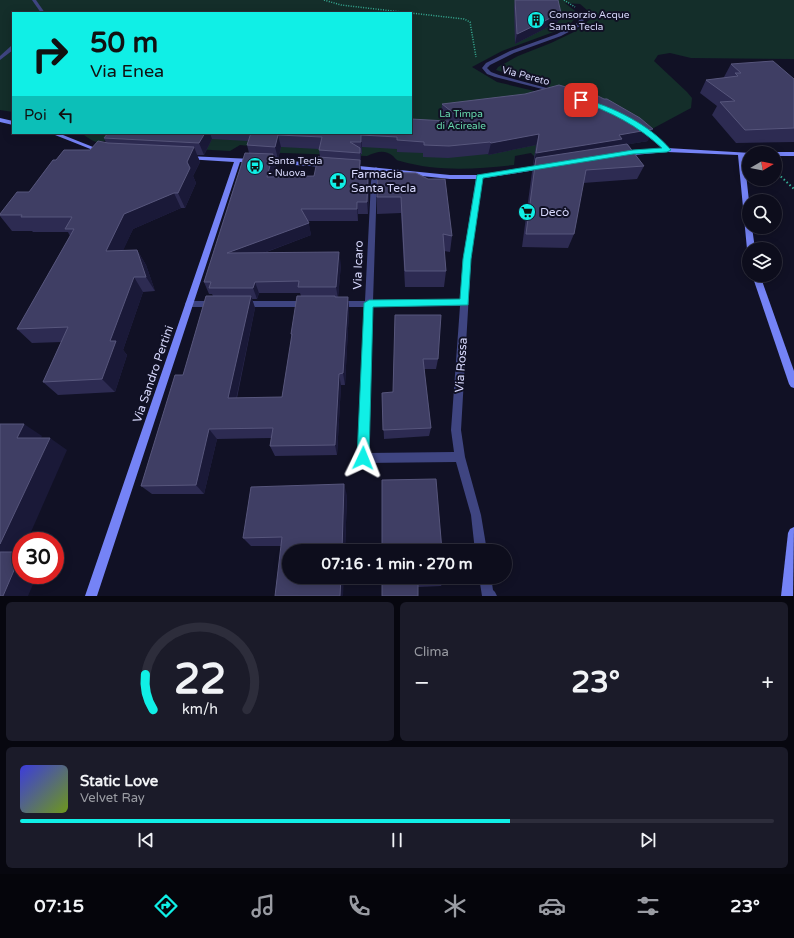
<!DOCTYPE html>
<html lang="it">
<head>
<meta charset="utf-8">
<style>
  :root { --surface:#0d0d1c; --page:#1b1b29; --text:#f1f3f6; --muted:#9a9ca3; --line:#2d2d3b; --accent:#10efe6 }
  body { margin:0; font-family:"Varela Round",sans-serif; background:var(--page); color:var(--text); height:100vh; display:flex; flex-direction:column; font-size:15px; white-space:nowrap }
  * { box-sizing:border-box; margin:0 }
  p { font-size:13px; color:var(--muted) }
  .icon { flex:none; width:22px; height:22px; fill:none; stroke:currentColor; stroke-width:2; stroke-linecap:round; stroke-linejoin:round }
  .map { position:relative; height:596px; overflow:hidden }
  .side { display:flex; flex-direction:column; gap:6px; padding:6px; background:#07070f; flex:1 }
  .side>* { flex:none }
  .banner { position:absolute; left:12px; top:12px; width:400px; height:122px; border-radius:0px; box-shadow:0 2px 10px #0003,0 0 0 1px var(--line); background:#10efe6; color:#111; overflow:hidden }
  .needle { width:26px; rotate:80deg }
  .controls { position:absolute; left:742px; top:146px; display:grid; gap:8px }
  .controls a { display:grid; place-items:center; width:40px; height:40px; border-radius:50%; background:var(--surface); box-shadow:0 2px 10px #0003,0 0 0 1px var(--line); font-size:20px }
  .speed { position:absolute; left:12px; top:532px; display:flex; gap:8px; font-size:20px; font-weight:700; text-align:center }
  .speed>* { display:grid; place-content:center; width:52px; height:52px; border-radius:50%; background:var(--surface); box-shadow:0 2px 10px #0003,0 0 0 1px var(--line); line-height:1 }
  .speed .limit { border:6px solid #d22; background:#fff; color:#111 }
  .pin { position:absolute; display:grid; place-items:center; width:34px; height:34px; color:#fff; margin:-17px; border-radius:8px; box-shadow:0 2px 6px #0006 }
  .me { position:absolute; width:44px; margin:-22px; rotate:2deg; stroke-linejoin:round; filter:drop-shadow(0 0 3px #0008) }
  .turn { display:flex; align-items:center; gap:14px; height:84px; padding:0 12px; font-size:18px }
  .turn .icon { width:52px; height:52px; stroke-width:2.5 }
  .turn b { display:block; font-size:28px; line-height:34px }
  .then { display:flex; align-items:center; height:38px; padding:0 12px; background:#0003; gap:8px; font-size:15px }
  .big { font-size:30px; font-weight:700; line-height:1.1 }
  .side .tile { flex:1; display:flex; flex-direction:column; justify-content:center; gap:6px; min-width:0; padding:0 14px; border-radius:6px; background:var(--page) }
  .side .dial { align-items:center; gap:0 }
  .dial svg { height:104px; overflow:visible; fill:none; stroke:var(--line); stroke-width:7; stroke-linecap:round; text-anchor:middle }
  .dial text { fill:var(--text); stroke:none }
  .song { display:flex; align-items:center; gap:12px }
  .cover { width:48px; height:48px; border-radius:6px; background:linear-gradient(135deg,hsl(240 70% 55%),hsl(80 70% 35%)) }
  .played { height:4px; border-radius:2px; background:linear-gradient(90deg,var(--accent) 65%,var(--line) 65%) }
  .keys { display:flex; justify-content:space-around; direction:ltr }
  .heat { display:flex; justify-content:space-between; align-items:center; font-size:22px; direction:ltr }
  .side .tiles { flex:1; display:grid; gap:6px; grid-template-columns:1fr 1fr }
  .tile:last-child { grid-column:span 2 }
  .trip { position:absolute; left:282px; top:544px; width:230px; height:40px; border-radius:20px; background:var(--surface); box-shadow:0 2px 10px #0003,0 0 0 1px var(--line); font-weight:700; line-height:40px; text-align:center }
  .tabs { display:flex; height:64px; justify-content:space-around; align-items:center; background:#05050b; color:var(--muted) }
  .tabs .icon { width:28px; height:28px }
  .tabs .on { color:var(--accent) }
  .tabs b { font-size:18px; color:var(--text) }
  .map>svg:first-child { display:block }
  .green { fill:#142e2a }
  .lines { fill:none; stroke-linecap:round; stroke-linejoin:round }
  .path-far1 { stroke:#38b098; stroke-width:1.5; stroke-dasharray:1 1.5; stroke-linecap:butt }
  .path { stroke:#38b098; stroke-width:2; stroke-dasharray:1.5 2.5; stroke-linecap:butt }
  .street { fill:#3f4581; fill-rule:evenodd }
  .secondary { fill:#7583f6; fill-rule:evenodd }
  .wall { fill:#2d2b52; fill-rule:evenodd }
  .shaded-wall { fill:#1a1938 }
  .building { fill:#3f3e64; stroke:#57567c }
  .route { fill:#10efe6; stroke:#0a9b96 }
  .labels { text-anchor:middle; stroke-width:4; stroke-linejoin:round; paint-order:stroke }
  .far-poi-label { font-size:10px; fill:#d7d8fc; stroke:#111125; text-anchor:start }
  .far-street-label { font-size:10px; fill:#d7d8fc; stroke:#111125 }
  .far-park-label { font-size:10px; fill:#67d8ac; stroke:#111125 }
  .poi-label { font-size:12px; fill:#d7d8fc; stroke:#111125; text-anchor:start }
  .street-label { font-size:12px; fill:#d7d8fc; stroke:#111125 }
</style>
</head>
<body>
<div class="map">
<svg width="794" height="596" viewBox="0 0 794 596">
  <rect width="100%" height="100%" fill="#111125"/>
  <path class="green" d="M0,0H794V59L691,58L670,53L658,55L654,61L687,92L692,98L691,108L650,130L562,91L496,70L498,67L518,56L551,43L576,31L594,16L580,4L565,3L579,14L571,23L559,30L502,51L472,67L497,82L543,93L631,126L648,141L538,160L531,153L515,156L514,165C476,169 438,172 400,161C397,161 395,158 393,156C384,149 377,152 367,156L256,152L250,146L240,145L230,151L193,149L112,138C95,145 96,143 81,133H411V13H13V112L0,110Z"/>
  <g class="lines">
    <g class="path-far1">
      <polyline points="324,0 341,5 410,13"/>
      <polyline points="564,0 575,7"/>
      <polyline points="411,13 464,19 470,22 476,57"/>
    </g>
    <polyline class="path" points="775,171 794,189"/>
    <g class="street">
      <polygon points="32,0 36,0 45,13 41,13"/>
      <polygon points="584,14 587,15 580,26 561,36 514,53 490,65 487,68 491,72 499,75 554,90 554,92 495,77 487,74 482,68 486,63 510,51 557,34 576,24"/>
      <polygon points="11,46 13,46 13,50 0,60 0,56"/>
      <polygon points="642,127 669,149 669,151 665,151 640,130 640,128"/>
      <path d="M376,167L379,169L377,182L373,301L460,300L463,259L476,177L479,175L482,177L471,259L461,430L465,457L481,515L487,551H475L471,515L456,462L363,463L359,462L358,458L365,307H338L335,306L334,304L335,302L338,301H365L371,182L373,169ZM460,306L451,430L454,452L368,453L373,307Z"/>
      <polygon points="189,301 214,301 217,302 218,304 217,306 214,307 189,307 186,306 185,304 186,302"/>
      <polygon points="244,301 306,301 309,302 310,304 309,306 306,307 244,307 241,306 240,304 241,302"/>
      <polygon points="479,577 491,577 493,590 495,592 497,596 482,596"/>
    </g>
    <g class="secondary">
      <polygon points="0,118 13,121 13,125 0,122"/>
      <polygon points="50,133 58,133 103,151 100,153 98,152"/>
      <polygon points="667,148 751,153 749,153 749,156 744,156 749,201 749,227 752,227 755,249 749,249 749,251 747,249 738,155 667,152 623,156 620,154 623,152"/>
      <polygon points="775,152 794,152 794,156 775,156 775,153 773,153"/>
      <polygon points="188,156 252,159 255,161 252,163 240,162 97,596 85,596 234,162 186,159 186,157"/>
      <polygon points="265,160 326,163 329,165 326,167 263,163 262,162"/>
      <polygon points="349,165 450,175 479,175 542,165 545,167 542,169 479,179 450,179 347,168 346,167"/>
      <polygon points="752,275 760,275 794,371 794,388 791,387 789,384"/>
      <polygon points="794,527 793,596 781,596 788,533 790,529"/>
    </g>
  </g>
  <g class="wall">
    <polygon points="515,0 558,0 558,22 515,44 514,7"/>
    <polygon points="731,64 794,79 794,142 736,143 712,115 717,106 700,93 706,80 725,78 724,77"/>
    <path d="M587,96L648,141L628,144L644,166L637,179L583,183L574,234L568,248L522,247L532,172L534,165H533L536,145L488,155V154L448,158L423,157V153L397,152V149L362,147V154H361V165L360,164V176L368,177L369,189L368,214H358V221H308L311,235L264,253L341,264L338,297H348L349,310L345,385H341L337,455L275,456L270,446L271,438L217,439L204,494H152L141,486L213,296L212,294H209L204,282L249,153L247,145L248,141L212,139L204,155H197L200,162L193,176L196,183L185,208H181L133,229L123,250H137L146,265L155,291L143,292L123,350L127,355L115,392L58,395L43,382L61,342L32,343L17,329L70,236L68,232H33L32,231H12L0,216V214L29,192L56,160L90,150L106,143L104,138L108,133H411L448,121L441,116L442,104ZM281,147L319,149L320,157L314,176H273L276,166L274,159H278ZM259,293H300L301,296L291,334L292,337L282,397L237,398L255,308L252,299H257Z"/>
    <polygon points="378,172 452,236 450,252 444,251 446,271 444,287 405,287 401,213 377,214 377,197"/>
    <polygon points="395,315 438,359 436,369 424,369 431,428 429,436 384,439 382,393 393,392"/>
    <polygon points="347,495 345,551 289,551 281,546 251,546 243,538"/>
    <polygon points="382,577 444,580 441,586 418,587"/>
  </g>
  <g class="shaded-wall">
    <polygon points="561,13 558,22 515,44 517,34"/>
    <polygon points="653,129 648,141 619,146 536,158 534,165 533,165 536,153 619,135"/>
    <polygon points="205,133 210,133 212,139 204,155 199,143"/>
    <polygon points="539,134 536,145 488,155 491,143"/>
    <polygon points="278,135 281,147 278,159 275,147"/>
    <polygon points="361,135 362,147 362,154 361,142"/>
    <polygon points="194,147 200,162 193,176 196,183 185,208 178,193 187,162"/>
    <polygon points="360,148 361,159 361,165 360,153"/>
    <polygon points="273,154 276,166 270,189 267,177"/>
    <polygon points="360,160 361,171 360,188 359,176"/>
    <polygon points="368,177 369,189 368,214 367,202"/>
    <polygon points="174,193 181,208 133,229 116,266 106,251 124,214"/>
    <polygon points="357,202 358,214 358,221 357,209"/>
    <polygon points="309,223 311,235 231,265 227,253"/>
    <polygon points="137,250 146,265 155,291 146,277"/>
    <polygon points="339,252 341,264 338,299 336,287"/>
    <polygon points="134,277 143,292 123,350 127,355 115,392 102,379 110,341"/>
    <polygon points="255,282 259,293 257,299 253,288"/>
    <polygon points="251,296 255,308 234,409 228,398"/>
    <polygon points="348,297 349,310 345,385 343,373"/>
    <polygon points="339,374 341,385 337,455 335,445"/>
    <polygon points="24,424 42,436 35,450 17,438"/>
    <polygon points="209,429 217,439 204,494 196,485"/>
    <polygon points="50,438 67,450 27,541 21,541 21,575 37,575 28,596 3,596 0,554 0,544"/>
    <polygon points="344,484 347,495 345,551 342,551"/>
    <polygon points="341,577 344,577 343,596 340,596"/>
  </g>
  <g class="building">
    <polygon points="515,0 558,0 561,13 517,34"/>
    <polygon points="773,61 794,79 794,128 745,130 720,102 735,101 706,80 738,76 735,73 741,73 731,64"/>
    <polygon points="559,85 580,91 587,96 596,95 604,99 607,99 640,118 653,129 619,135 622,139 536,153 539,134 491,143 490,142 449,146 424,145 424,142 397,140 397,137 361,135 361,142 350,142 360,148 360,153 319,150 322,137 278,135 275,147 247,145 251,133 411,133 411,119 465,122 442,104 525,94"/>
    <polygon points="108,133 205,133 199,143 104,138"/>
    <polygon points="98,141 108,143 194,147 187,162 190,168 178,193 174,193 124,214 106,251 137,250 146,277 134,277 110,341 116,341 102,379 43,382 68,327 17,329 74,229 65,229 72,217 21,217 22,215 0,215 0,214 17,192 29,192 53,160 56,160 64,150 90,150"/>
    <polygon points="627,144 644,166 586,170 574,234 526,234 536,158"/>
    <polygon points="245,153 273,154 267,177 314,176 318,157 360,160 359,176 368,177 367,202 357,202 357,209 301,209 309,223 227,253 339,252 336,287 298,287 299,281 255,282 253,288 209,288 211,282 204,282"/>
    <polygon points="378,172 416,173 428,179 445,179 452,236 443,234 446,271 405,271 401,197 377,197"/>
    <polygon points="206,296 251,296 228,398 282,397 292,334 291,334 297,296 335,296 335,297 348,297 343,373 339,374 335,445 270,446 273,428 209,429 196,485 141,486 175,375 183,375"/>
    <polygon points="395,315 441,315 438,359 423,359 431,428 383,430 382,393 393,392"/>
    <polygon points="0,424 24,424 17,438 50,438 0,544"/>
    <polygon points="436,479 442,551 382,551 382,480"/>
    <polygon points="344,484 342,551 289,551 289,577 341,577 340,596 275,596 282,537 243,538 251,487"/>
    <polygon points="0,552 21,552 21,554 3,596 0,596"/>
    <polygon points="382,577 444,577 444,580 418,581 418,596 382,596"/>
  </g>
  <path class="route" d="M581,98C613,107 649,124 671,150L667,152L633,154L483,178L471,259L468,305L373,307L369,458L367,462L363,464L359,462L357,458L364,303L369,300L460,299L463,259L477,175L633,150L662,148C638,126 610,111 579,101L578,100Z"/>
  <defs>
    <g id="building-disc" transform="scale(0.9)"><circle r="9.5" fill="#10efe6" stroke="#111125"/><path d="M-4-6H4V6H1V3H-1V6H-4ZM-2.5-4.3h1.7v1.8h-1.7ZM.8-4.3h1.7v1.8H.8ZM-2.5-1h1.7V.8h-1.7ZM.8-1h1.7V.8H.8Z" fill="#111"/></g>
    <g id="bus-disc" transform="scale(0.9)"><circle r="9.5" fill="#10efe6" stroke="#111125"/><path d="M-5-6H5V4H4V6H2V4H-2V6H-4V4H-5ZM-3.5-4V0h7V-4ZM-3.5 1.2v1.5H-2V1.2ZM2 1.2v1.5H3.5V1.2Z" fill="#111"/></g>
    <g id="pharmacy-disc" transform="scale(0.9)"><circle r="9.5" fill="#10efe6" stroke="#111125"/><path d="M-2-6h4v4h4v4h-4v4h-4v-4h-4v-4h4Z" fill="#111"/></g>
    <g id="supermarket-disc" transform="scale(0.9)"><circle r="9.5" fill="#10efe6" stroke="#111125"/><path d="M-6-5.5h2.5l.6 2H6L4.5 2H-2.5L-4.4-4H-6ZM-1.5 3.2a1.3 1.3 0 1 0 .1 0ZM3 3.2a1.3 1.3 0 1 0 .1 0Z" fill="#111"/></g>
  </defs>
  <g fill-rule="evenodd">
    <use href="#building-disc" x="536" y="20"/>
    <use href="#bus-disc" x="255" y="166"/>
    <use href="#pharmacy-disc" x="338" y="181"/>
    <use href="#supermarket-disc" x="527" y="212"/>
  </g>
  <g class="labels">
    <g class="far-poi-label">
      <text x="549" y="18">Consorzio Acque<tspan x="549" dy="12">Santa Tecla</tspan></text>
      <text x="268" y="164">Santa Tecla<tspan x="268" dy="12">- Nuova</tspan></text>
    </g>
    <g class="far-street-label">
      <text transform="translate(526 75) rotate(15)" y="4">Via Pereto</text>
    </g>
    <g class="far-park-label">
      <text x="461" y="117">La Timpa<tspan x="461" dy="12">di Acireale</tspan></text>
    </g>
    <g class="poi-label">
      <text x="351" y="178">Farmacia<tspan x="351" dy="14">Santa Tecla</tspan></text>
      <text x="540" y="216">Decò</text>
    </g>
    <g class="street-label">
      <text transform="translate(358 265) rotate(-88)" y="4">Via Icaro</text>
      <text transform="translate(461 365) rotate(-86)" y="4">Via Rossa</text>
      <text transform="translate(153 374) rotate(-71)" y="4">Via Sandro Pertini</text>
    </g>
  </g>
</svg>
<div class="controls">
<a><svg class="needle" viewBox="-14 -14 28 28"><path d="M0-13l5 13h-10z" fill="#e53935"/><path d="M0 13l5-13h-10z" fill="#9a9ca3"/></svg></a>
<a><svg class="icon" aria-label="search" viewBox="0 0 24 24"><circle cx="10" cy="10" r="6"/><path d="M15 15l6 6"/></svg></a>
<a><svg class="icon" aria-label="layers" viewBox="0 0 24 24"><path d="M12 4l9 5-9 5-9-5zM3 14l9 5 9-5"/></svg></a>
</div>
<div class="speed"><div class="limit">30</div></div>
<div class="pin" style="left:581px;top:100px;background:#d93025"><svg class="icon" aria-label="arrive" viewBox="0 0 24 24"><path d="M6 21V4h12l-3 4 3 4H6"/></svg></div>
<svg class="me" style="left:363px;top:458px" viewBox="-20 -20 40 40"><path d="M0-17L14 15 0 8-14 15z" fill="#10efe6" stroke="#fff" stroke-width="4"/></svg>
<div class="trip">07:16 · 1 min · 270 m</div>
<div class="banner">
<div class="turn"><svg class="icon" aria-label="right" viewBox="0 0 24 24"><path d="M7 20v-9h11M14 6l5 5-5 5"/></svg><div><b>50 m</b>Via Enea</div></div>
<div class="then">Poi<svg class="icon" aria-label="left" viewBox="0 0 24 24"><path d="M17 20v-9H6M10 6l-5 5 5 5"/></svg></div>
</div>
</div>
<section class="side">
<div class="tiles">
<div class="tile dial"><svg viewBox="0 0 100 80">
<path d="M14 69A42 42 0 1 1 86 69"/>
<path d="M14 69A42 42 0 0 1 8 42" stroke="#10efe6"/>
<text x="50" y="56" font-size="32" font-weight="700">22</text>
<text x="50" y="72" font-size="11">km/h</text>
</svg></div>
<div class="tile"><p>Clima</p>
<div class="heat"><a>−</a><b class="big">23°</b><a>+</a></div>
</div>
<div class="tile">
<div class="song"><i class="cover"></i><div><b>Static Love</b><p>Velvet Ray</p></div></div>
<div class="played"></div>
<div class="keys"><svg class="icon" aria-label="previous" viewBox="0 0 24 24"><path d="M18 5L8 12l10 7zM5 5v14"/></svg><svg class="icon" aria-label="pause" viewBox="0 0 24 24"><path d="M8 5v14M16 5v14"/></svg><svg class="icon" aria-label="next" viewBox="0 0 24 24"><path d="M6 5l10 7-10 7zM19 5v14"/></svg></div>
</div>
</div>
</section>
<nav class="tabs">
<b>07:15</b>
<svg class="icon on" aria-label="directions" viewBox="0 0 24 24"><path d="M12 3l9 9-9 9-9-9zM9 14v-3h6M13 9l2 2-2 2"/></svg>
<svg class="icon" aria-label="music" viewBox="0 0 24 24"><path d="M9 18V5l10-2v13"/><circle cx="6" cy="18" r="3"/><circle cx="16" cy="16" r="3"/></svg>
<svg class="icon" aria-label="phone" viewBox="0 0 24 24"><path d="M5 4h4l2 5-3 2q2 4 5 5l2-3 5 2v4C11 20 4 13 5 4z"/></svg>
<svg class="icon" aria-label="climate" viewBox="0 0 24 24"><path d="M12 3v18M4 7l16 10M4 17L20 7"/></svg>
<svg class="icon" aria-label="car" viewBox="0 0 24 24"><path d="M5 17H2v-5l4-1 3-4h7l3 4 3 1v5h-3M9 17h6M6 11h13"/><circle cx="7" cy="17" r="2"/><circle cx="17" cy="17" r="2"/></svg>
<svg class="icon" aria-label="filters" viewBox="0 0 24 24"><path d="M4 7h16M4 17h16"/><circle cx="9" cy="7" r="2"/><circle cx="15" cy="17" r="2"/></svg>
<b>23°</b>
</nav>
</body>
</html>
